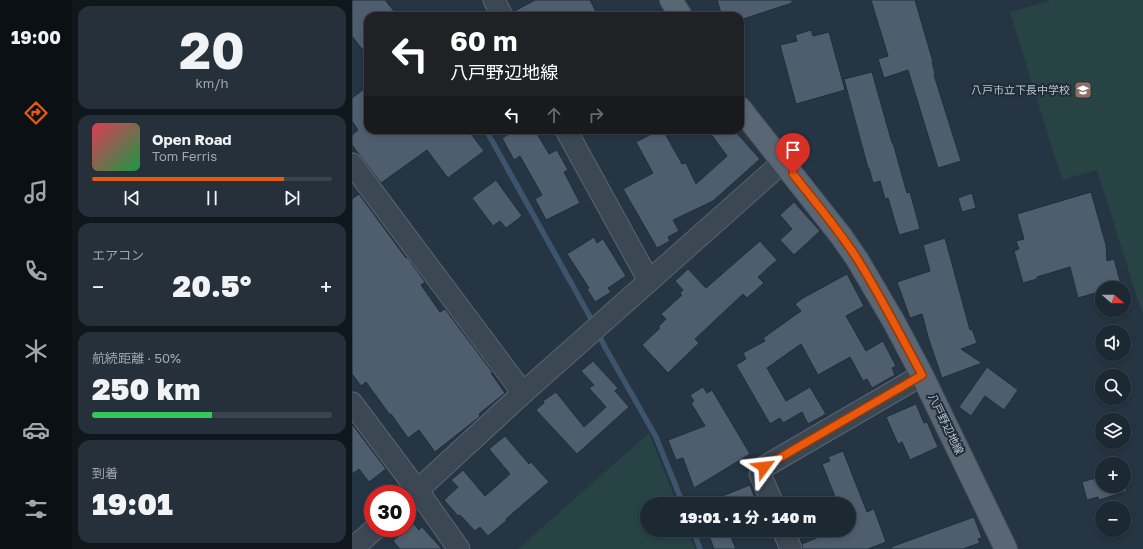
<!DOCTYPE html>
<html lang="ja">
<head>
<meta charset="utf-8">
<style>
  :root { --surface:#1c2832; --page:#25303a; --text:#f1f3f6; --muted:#a0a6ac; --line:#3a444d; --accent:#ea580c }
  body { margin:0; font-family:"Golos Text","Noto Sans JP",sans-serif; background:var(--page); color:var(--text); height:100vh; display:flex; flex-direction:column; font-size:15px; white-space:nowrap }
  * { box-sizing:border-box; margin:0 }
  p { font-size:13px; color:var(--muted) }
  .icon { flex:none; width:22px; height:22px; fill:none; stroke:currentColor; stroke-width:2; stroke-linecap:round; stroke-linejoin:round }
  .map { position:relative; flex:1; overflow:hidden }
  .sheet { display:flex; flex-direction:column; gap:6px; padding:6px; background:#0f161c; width:280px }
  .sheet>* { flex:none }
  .banner { position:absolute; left:12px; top:12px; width:380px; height:122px; border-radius:12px; box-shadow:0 2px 6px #0003,0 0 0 1px var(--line); background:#202124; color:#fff; overflow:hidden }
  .needle { width:26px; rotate:110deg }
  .fabs { position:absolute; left:743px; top:281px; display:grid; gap:8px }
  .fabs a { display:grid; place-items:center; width:36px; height:36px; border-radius:50%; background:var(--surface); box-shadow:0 2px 6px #0003,0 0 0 1px var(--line); font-size:20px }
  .speed { position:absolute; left:12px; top:485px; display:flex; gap:8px; font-size:20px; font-weight:700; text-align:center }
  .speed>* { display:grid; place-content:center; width:52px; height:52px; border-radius:50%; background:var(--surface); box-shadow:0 2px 6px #0003,0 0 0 1px var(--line); line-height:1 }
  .speed .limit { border:6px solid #d22; background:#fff; color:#111 }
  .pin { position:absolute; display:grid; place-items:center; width:34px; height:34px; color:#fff; margin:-41px -17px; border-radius:50% 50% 50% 0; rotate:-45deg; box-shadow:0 0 4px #0007 }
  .pin .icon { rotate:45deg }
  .me { position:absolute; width:44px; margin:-22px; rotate:60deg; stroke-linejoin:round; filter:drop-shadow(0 0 3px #0008) }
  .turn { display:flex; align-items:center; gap:14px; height:84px; padding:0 20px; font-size:18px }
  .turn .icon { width:52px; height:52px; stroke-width:2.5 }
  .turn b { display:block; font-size:28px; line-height:34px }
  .lanes { display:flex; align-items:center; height:38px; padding:0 20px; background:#0003; justify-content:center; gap:20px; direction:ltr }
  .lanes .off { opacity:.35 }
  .big { font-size:30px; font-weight:800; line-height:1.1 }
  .sheet .card { flex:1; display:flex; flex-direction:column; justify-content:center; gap:6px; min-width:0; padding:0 14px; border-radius:12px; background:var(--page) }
  .sheet .dial { align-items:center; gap:0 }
  .dial b { font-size:52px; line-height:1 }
  .song { display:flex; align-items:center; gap:12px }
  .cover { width:48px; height:48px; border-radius:6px; background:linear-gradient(135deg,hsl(350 70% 55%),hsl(140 70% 35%)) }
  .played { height:4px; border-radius:2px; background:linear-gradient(90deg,var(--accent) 80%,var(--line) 80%) }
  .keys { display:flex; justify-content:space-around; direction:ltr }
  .heat { display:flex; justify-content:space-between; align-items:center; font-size:22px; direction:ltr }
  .charge { height:6px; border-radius:3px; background:linear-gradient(90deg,#34c759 50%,var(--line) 0) }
  .trip { position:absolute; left:288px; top:497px; width:216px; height:40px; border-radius:20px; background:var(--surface); box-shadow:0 2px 6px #0003,0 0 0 1px var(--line); font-weight:800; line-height:40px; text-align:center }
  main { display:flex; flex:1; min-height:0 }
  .tab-bar { display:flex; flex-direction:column; width:72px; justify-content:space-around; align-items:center; background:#0b1014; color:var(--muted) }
  .tab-bar .icon { width:28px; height:28px }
  .tab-bar .selected { color:var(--accent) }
  .tab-bar b { font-size:18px; color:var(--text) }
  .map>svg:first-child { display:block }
  .green { fill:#284344 }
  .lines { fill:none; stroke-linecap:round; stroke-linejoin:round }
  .stream { stroke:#3c546c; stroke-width:5.5 }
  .building { fill:#4f5e6e; stroke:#212e3a }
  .street-casing { stroke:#596570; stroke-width:23 }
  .primary-casing { stroke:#45505c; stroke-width:24 }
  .street { stroke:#3b4753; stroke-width:21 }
  .primary { stroke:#596673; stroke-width:22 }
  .route-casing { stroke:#983908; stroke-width:10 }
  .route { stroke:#ea580c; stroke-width:7 }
  .labels { text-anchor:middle; stroke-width:4; stroke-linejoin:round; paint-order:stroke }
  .poi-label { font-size:11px; fill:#b8c2cd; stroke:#1f2c38; text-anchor:end }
  .street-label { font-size:11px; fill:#b8c2cd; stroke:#1f2c38 }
</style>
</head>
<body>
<main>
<nav class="tab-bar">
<b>19:00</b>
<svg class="icon selected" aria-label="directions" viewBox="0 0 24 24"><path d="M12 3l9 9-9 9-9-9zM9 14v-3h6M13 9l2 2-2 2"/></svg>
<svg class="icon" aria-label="music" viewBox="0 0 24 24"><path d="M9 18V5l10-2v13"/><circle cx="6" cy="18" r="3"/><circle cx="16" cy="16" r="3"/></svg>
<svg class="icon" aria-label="phone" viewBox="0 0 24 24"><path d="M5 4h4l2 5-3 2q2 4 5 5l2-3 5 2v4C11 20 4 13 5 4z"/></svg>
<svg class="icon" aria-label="climate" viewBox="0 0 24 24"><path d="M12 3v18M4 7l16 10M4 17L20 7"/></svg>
<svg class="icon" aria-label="car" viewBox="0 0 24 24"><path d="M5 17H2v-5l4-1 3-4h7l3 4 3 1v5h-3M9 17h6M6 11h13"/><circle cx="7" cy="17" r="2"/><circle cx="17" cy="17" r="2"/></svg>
<svg class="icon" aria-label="filters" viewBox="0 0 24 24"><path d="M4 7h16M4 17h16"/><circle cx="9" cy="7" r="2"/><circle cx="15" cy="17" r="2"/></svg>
</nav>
<section class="sheet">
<div class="card dial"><b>20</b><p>km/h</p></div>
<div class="card">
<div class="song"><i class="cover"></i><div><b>Open Road</b><p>Tom Ferris</p></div></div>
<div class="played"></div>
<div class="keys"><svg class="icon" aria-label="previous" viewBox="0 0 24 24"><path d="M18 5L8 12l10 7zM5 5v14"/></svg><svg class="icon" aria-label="pause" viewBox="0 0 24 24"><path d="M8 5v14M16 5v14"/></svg><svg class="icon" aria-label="next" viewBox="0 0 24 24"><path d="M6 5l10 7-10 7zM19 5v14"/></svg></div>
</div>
<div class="card"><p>エアコン</p>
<div class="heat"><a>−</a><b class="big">20.5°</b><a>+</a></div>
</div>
<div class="card"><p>航続距離 · 50%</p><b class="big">250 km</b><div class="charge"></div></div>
<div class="card"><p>到着</p><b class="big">19:01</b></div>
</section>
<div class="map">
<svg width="791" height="549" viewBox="0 0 791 549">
  <rect width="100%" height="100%" fill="#263543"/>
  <g class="green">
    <polygon points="700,0 791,0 791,313 790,313 745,170 710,180 658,12"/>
    <polygon points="297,433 325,504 295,504 295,530 335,530 343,549 166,549"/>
  </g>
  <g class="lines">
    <g class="stream">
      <polyline points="134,130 242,324"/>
      <polyline points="245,332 253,347 304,437 331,504"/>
      <polyline points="341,530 348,549"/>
    </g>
  </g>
  <g class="building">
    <polygon points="0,0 33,0 46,16 16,16 16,57 0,36"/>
    <polygon points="183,0 238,0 246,16 162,16 161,12"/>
    <polygon points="365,0 440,0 440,3 388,20 388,16 370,16"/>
    <polygon points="519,0 563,0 581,62 580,62 583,74 582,75 609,161 586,168 556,70 532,78 526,59 536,56"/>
    <polygon points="459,30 461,36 477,32 493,90 444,104 428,45 445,41 443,35"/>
    <polygon points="520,72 540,143 541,143 555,193 558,192 568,229 547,235 536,198 533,199 528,181 521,183 517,168 516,168 492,79"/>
    <polygon points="16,86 16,130 116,130 132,151 96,178 75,150 29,183 0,145 0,135 6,130 0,121 0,98"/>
    <polygon points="164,130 183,130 197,154 205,150 216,170 212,172 228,203 194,220 183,199 190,195 168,156 162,160 150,138"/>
    <polygon points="307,130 311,130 330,164 334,163 344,184 375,156 356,130 382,130 408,159 361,201 321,220 327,231 316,237 318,241 305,248 271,189 301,173 284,142"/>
    <polygon points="144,180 170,216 154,228 148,221 141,226 120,198"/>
    <polygon points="739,192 754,245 755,261 762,259 770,288 750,288 750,291 726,298 718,267 685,277 685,279 671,283 662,251 667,249 664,241 672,239 665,214"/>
    <polygon points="620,193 624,208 610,212 606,198"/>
    <polygon points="7,194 54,258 55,257 73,282 69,285 88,312 93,309 141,373 139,373 153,393 127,414 128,416 126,418 83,452 67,430 56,438 39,414 38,415 14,382 9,386 0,374 0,199"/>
    <polygon points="442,202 468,231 442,255 428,240 440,229 428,215"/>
    <polygon points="242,237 245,243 251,239 274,276 256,288 259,292 243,302 235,289 237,288 215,254"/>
    <polygon points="593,238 618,330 620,329 625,343 609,349 630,363 590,378 577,340 570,314 558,318 545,282 578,271 571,245"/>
    <polygon points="408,241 425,260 406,277 412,283 395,298 391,294 343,339 347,343 316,373 290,345 308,328 306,327 314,319 309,314 330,295 328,293 331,290 323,281 336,269 354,288"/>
    <polygon points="495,274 512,306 494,316 514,351 531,341 544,366 540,368 543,375 520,388 515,379 511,381 498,357 466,375 449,344 415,368 434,401 458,387 474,414 456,424 450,412 431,423 428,418 418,424 384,365 394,359 391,353 413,341 411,338 449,311 443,304 451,298"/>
    <polygon points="241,361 266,388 263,391 277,407 225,454 184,410 192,403 191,401 204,392 232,427 254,407 237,388 242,385 229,371"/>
    <polygon points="635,367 666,390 652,410 633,396 619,416 607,407"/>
    <polygon points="351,387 355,393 360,390 398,454 342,488 331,458 324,460 316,440 353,426 339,403 342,401 338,395"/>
    <polygon points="564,404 572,423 575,422 586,447 558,460 550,442 546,444 534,417"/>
    <polygon points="0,424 34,469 17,482 7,469 0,474"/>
    <polygon points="153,436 177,464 179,462 197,482 154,519 155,520 136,536 128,527 123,531 108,515 106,516 92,500 106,487 99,480 111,470 133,496 158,474 137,449"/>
    <polygon points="491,451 515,512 522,509 534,542 516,549 451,549 450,544 484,530 497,530 497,504 486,504 470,464 478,461 476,457"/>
    <polygon points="750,476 750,486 772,486 772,480 775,491 747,500 746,497 735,500 730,482"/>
    <polygon points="398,485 405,504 354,504 353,503"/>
    <polygon points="622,517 630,538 626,539 628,543 611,549 540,549 539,547"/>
    <polygon points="61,523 67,530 70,527 90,549 48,549 41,541"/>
    <polygon points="355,530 376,530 384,549 362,549"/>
  </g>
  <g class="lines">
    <g class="street-casing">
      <g id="street">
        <polyline points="142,0 150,16"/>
        <polyline points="214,130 297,281"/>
        <polyline points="0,164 171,393"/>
        <polyline points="0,403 66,491 107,549"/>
        <polyline points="55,500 171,393 431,162"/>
        <polyline points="421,504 408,474 412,467 570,375"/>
        <polyline points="431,530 439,549"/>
        <polyline points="0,549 24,528"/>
      </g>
    </g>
    <g class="primary-casing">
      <g id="primary">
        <polyline points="319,0 329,16"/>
        <polyline points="388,108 489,236 505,259 542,322 570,375 654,549"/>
      </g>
    </g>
    <use href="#street" class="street"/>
    <use href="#primary" class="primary"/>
  </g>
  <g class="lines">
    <g class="route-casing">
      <path id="route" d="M412,467L570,375C549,336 529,297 506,260C487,230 463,202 441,174"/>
    </g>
    <use href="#route" class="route"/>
  </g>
  <defs>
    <g id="school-square" transform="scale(0.9)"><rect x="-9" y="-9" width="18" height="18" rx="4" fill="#8d6e63" stroke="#1f2c38"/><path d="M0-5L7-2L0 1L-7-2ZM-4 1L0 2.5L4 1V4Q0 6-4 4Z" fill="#fff"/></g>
  </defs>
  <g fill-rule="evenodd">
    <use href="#school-square" x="731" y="90"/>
  </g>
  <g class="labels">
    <g class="poi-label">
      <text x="718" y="94">八戸市立下長中学校</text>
    </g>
    <g class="street-label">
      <text transform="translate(594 424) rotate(64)" y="4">八戸野辺地線</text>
    </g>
  </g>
</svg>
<div class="fabs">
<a><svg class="needle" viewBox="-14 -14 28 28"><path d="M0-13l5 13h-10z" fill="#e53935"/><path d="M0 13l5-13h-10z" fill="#a0a6ac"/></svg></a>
<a><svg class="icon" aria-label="sound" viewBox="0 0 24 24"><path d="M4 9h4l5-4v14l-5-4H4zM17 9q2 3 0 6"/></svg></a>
<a><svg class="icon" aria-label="search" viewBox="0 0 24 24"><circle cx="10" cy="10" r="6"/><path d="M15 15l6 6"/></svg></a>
<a><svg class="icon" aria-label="layers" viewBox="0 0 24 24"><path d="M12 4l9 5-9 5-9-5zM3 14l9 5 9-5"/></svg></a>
<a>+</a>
<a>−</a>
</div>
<div class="speed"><div class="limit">30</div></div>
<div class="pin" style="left:441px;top:174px;background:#d93025"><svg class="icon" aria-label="arrive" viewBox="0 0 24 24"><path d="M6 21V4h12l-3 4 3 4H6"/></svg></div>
<svg class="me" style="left:412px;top:467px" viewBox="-20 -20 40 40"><path d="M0-17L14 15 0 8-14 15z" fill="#ea580c" stroke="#fff" stroke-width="4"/></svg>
<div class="trip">19:01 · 1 分 · 140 m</div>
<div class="banner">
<div class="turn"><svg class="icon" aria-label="left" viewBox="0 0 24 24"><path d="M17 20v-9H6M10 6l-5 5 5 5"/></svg><div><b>60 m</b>八戸野辺地線</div></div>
<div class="lanes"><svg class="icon" aria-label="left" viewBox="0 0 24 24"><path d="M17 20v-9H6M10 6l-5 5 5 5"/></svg><svg class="icon off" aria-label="ahead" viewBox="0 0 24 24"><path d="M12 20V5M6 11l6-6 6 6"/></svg><svg class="icon off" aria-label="right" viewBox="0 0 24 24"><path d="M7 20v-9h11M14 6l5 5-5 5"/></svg></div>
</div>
</div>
</main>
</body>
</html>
